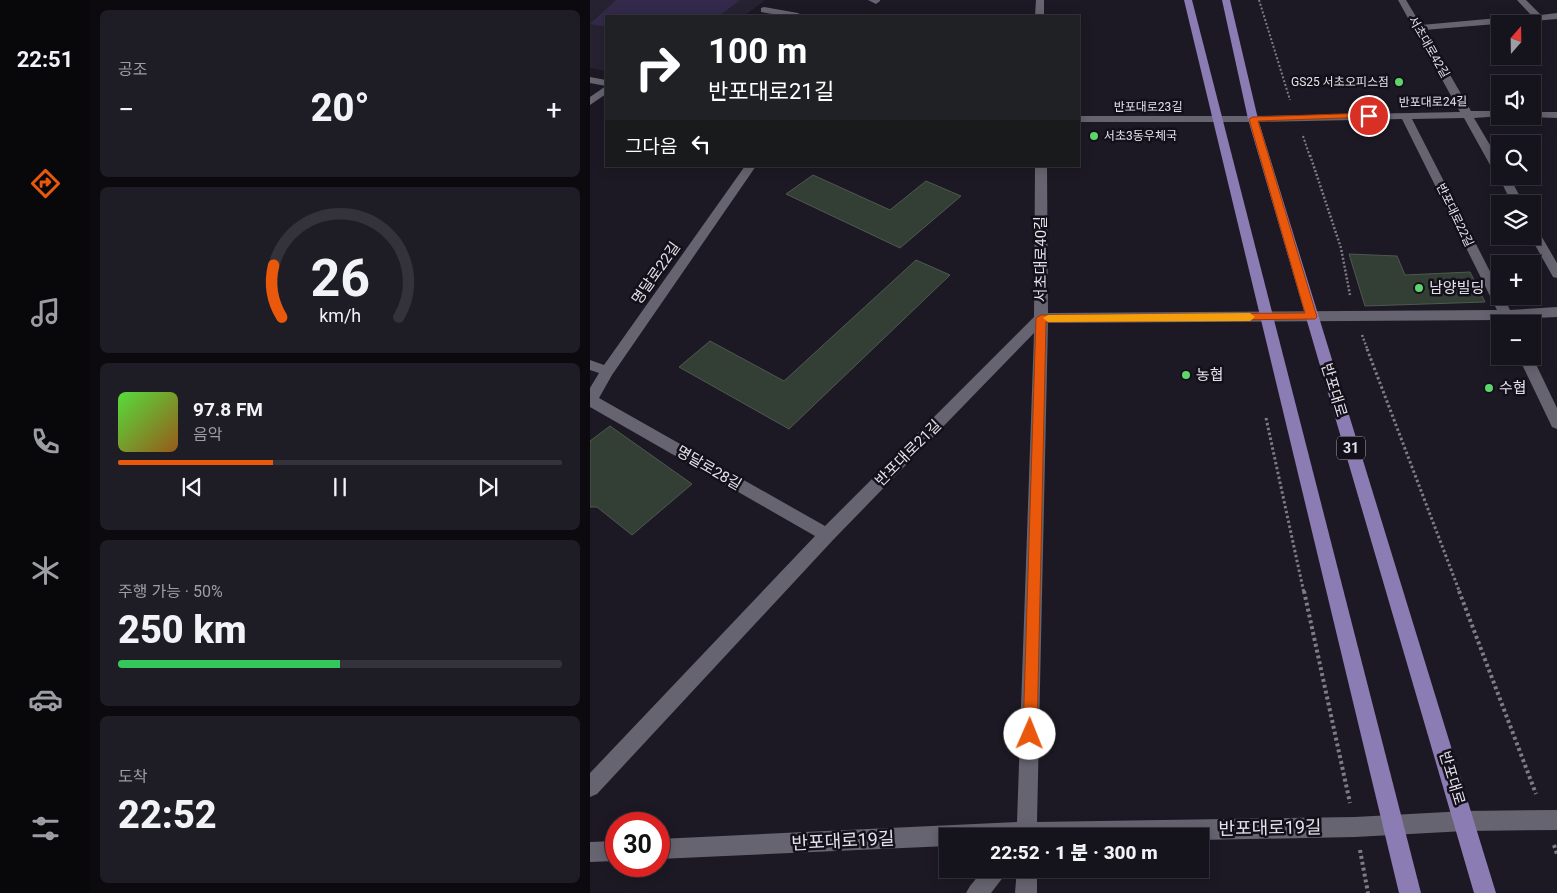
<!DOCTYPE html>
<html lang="ko">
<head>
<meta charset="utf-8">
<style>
  :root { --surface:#15131b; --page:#1e1c24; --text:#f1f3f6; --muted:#9d9ea3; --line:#34323a; --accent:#ea580c }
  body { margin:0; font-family:Roboto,"Noto Sans KR",sans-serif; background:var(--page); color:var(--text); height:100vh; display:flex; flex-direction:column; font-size:19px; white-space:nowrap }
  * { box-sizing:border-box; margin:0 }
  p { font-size:16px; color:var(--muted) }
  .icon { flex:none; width:28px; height:28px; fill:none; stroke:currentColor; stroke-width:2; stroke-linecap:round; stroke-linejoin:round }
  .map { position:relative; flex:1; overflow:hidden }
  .details { display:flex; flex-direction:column; gap:10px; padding:10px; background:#0c0a0f; width:500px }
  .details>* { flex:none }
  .top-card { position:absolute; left:15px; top:15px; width:475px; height:152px; border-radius:0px; box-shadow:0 2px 12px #0003,0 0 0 1px var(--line); background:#202124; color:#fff; overflow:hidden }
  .needle { width:32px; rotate:20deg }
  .controls { position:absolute; left:901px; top:15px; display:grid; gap:10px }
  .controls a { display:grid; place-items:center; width:50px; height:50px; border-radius:0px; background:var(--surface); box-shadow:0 2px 12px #0003,0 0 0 1px var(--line); font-size:25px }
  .speed { position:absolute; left:15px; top:812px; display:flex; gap:10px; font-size:25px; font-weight:700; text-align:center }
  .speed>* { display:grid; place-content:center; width:65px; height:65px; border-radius:50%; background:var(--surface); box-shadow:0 2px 12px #0003,0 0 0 1px var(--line); line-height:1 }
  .speed .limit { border:8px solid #d22; background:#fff; color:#111 }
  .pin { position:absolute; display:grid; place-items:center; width:42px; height:42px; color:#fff; margin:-21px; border:2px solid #fff; border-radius:50%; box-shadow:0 1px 5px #0007 }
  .me { position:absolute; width:55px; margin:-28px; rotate:1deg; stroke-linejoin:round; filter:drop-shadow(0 0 4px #0008) }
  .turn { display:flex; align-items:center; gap:18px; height:105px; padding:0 20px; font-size:22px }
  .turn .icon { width:65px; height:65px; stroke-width:2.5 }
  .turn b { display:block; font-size:35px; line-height:42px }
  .then { display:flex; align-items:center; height:48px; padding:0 20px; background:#0003; gap:10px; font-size:19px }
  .big { font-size:38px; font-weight:800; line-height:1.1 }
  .details .card { flex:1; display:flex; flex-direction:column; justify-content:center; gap:8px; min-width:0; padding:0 18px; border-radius:8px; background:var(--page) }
  .details .dial { align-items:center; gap:0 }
  .dial svg { height:130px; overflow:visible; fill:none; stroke:var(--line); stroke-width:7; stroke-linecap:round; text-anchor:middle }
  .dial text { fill:var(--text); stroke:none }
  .song { display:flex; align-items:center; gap:15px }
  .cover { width:60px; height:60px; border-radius:8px; background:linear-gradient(135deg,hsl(110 70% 55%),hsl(30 70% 35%)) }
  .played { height:5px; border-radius:2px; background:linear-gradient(90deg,var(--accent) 35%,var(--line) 35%) }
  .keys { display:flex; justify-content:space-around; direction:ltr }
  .heat { display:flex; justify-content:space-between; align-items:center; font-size:28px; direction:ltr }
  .charge { height:8px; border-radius:4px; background:linear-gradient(90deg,#34c759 50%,var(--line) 0) }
  .trip { position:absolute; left:349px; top:828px; width:270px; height:50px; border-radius:0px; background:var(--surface); box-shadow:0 2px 12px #0003,0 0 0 1px var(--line); font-weight:800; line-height:50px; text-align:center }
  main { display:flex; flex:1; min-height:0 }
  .tab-bar { display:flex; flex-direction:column; width:90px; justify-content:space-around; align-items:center; background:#08080b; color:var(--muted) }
  .tab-bar .icon { width:35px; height:35px }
  .tab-bar .active { color:var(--accent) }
  .tab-bar b { font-size:22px; color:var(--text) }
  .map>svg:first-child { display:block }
  .built { fill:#262232 }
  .green { fill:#33294a }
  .building { fill:#333e34; stroke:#4e594f }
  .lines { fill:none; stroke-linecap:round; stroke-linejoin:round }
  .path-far3 { stroke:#7e7c85; stroke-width:2; stroke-dasharray:2 2; stroke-linecap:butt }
  .path-far2 { stroke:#7e7c85; stroke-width:2.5; stroke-dasharray:2 2; stroke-linecap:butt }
  .path-far1 { stroke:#7e7c85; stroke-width:3; stroke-dasharray:2.5 2.5; stroke-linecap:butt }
  .path { stroke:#7e7c85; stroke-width:4; stroke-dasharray:3 3; stroke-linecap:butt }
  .minor { fill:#676471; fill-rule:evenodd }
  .major { fill:#8c7cb4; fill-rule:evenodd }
  .route { fill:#ea580c; stroke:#983908 }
  .slow { fill:#f59e0b }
  .poi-dot { fill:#5dd56c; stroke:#13101a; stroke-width:2 }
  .labels { text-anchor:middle; stroke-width:5; stroke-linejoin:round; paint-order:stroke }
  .far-street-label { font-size:12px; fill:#e4e2ea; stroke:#13101a }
  .far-poi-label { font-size:12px; fill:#e4e2ea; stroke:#13101a; text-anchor:end }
  .shield { fill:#13101a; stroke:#a5a3ac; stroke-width:1 }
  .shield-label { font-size:14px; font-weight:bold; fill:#e4e2ea }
  .street-label { font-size:15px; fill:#e4e2ea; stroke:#13101a }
  .poi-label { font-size:15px; fill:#e4e2ea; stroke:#13101a; text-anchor:start }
  .near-street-label { font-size:18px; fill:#e4e2ea; stroke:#13101a }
</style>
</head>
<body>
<main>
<nav class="tab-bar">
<b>22:51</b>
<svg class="icon active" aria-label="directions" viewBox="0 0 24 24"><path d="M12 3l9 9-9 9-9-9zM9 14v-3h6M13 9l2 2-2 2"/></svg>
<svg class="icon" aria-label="music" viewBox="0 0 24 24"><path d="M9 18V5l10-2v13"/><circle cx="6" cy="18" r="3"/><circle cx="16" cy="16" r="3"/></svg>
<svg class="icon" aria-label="phone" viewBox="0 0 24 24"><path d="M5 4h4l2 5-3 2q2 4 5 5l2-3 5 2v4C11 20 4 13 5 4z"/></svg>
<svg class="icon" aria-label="climate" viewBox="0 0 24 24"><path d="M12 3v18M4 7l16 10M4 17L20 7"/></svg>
<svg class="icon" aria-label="car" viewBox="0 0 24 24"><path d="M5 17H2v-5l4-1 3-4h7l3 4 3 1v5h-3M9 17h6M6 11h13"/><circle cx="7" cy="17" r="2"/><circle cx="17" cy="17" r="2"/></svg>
<svg class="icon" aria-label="filters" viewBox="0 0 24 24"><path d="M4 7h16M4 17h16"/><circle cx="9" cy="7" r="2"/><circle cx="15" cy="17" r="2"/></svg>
</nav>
<section class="details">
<div class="card"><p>공조</p>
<div class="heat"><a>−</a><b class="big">20°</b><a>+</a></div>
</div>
<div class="card dial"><svg viewBox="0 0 100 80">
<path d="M14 69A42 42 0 1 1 86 69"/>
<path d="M14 69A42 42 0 0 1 9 37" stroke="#ea580c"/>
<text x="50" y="56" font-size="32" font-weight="700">26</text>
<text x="50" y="72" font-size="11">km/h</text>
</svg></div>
<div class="card">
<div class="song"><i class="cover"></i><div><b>97.8 FM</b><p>음악</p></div></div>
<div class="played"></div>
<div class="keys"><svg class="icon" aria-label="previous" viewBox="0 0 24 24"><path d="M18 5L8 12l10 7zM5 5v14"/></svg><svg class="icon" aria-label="pause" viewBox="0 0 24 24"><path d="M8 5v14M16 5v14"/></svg><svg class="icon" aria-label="next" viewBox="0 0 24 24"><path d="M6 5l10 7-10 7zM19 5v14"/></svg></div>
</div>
<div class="card"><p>주행 가능 · 50%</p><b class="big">250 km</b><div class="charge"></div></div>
<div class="card"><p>도착</p><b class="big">22:52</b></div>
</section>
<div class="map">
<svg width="967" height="893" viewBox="0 0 967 893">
  <rect width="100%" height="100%" fill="#1c1924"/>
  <polygon class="built" points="0,0 175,0 154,16 16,16 16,71 0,68"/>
  <polygon class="green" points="26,0 150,0 129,16 16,16 16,27 0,24"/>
  <g class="building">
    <polygon points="223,175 300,210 336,181 371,196 310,248 196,194"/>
    <polygon points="759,254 807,256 815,275 880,272 895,302 775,306"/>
    <polygon points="326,260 360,275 199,429 89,367 120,341 194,381"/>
    <polygon points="20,426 102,484 42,535 7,507 0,507 0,441"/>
  </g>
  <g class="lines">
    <g class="path-far3">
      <polyline points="669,0 700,100"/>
      <polyline points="713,136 720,157"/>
    </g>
    <g class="path-far2">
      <polyline points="720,155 751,248 760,295"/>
      <polyline points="772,335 778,351"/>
    </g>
    <g class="path-far1">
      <polyline points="777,349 870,593"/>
      <polyline points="676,418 714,593"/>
    </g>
    <g class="path">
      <polyline points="714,591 760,803"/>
      <polyline points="869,591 946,794"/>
      <polyline points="964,845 967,854"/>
      <polyline points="770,850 778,893"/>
    </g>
    <g class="minor">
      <polygon points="278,0 290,0 290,1 286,4"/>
      <polygon points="446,0 454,0 454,16 445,16"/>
      <polygon points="808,0 816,0 831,25 941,15 927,0 936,0 951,15 967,13 967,19 834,30 881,111 910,111 910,116 913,116 884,118 910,162 910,176 919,176 934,204 922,204 908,175 904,172 874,118 822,119 910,291 910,296 913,296 920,310 967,307 967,317 924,319 925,324 913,324 911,320 458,323 447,822 765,817 875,811 967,810 967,830 875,831 765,837 610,840 610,836 358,836 358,846 69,859 69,839 427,822 444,333 243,540 7,794 0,797 0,773 225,536 0,407 0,388 9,373 0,370 0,360 14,365 155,166 166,166 22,375 9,398 235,526 444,317 445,166 457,166 458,313 907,310 812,119 663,122 489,122 489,116 663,116 870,112"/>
      <polygon points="174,7 208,13 213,16 194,16 171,12 171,8"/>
      <polygon points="0,77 16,80 16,94 0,105 0,97 16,86 0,83"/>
      <polygon points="942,112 967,112 967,118 938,117 942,116"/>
      <polygon points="942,226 946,227 967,263 967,278 963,277 940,236 942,236"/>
      <polygon points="928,356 942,356 967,408 967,429 962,427"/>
      <polygon points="26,841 26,861 0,862 0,842"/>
      <polygon points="394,869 417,869 414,876 401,893 376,893 380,886"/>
      <polygon points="427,869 447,869 447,893 425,893"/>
    </g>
    <g class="major">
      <polygon points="594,0 602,0 831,893 809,893"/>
      <polygon points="632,0 640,0 668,119 906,893 884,893 658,119"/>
    </g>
  </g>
  <polygon class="route" points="779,113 783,116 782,117 668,121 727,317 725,319 456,322 447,734 445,739 440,741 435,739 433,734 446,318 451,315 715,313 659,119 663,117"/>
  <polygon class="slow" points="660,313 665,317 660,321 458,322 453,318 458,315"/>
  <g class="poi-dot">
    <circle cx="809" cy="82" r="5"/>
    <circle cx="504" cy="136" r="5"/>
    <circle cx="829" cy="288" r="5"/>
    <circle cx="596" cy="375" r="5"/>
    <circle cx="899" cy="388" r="5"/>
  </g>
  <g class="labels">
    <g class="far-street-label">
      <text transform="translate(839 47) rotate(60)" y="4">서초대로42길</text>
      <text transform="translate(843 102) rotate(-1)" y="4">반포대로24길</text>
      <text x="558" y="111">반포대로23길</text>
      <text transform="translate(865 215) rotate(64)" y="4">반포대로22길</text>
    </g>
    <g class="far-poi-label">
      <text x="799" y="86">GS25 서초오피스점</text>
      <text x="514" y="140" text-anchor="start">서초3동우체국</text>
    </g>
    <rect class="shield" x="747" y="436.5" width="28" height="23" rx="4"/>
    <g class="shield-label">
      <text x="761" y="453">31</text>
    </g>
    <g class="street-label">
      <text transform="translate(451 259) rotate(-90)" y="5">서초대로40길</text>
      <text transform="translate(66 273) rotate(-55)" y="5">명달로22길</text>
      <text transform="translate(744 390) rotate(73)" y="5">반포대로</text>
      <text transform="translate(318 453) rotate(-45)" y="5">반포대로21길</text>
      <text transform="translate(119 468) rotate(30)" y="5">명달로28길</text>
      <text transform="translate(862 778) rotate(73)" y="5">반포대로</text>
    </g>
    <g class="poi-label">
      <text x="839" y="293">남양빌딩</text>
      <text x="606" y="380">농협</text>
      <text x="909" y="393">수협</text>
    </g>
    <g class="near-street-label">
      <text transform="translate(680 828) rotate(-1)" y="6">반포대로19길</text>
      <text transform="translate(253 841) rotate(-3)" y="6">반포대로19길</text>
    </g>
  </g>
</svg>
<div class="controls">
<a><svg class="needle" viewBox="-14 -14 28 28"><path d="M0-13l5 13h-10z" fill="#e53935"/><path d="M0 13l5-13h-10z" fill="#9d9ea3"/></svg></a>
<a><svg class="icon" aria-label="sound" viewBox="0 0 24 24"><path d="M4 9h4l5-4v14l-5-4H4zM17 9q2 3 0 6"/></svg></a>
<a><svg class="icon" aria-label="search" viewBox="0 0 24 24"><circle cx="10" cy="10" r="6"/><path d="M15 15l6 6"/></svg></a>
<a><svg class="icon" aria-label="layers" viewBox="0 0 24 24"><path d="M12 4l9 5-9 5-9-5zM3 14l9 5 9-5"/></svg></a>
<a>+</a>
<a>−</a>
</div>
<div class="speed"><div class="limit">30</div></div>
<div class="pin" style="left:779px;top:116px;background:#d93025"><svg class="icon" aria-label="arrive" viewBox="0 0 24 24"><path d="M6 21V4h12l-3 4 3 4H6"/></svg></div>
<svg class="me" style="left:440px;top:734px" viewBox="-20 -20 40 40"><circle r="19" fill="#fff"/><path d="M0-13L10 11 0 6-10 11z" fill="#ea580c"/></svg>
<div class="trip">22:52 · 1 분 · 300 m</div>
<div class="top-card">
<div class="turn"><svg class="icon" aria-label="right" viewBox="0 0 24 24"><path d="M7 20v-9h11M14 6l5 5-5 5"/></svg><div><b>100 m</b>반포대로21길</div></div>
<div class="then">그다음<svg class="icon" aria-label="left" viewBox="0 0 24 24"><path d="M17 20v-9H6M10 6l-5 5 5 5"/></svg></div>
</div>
</div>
</main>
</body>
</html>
